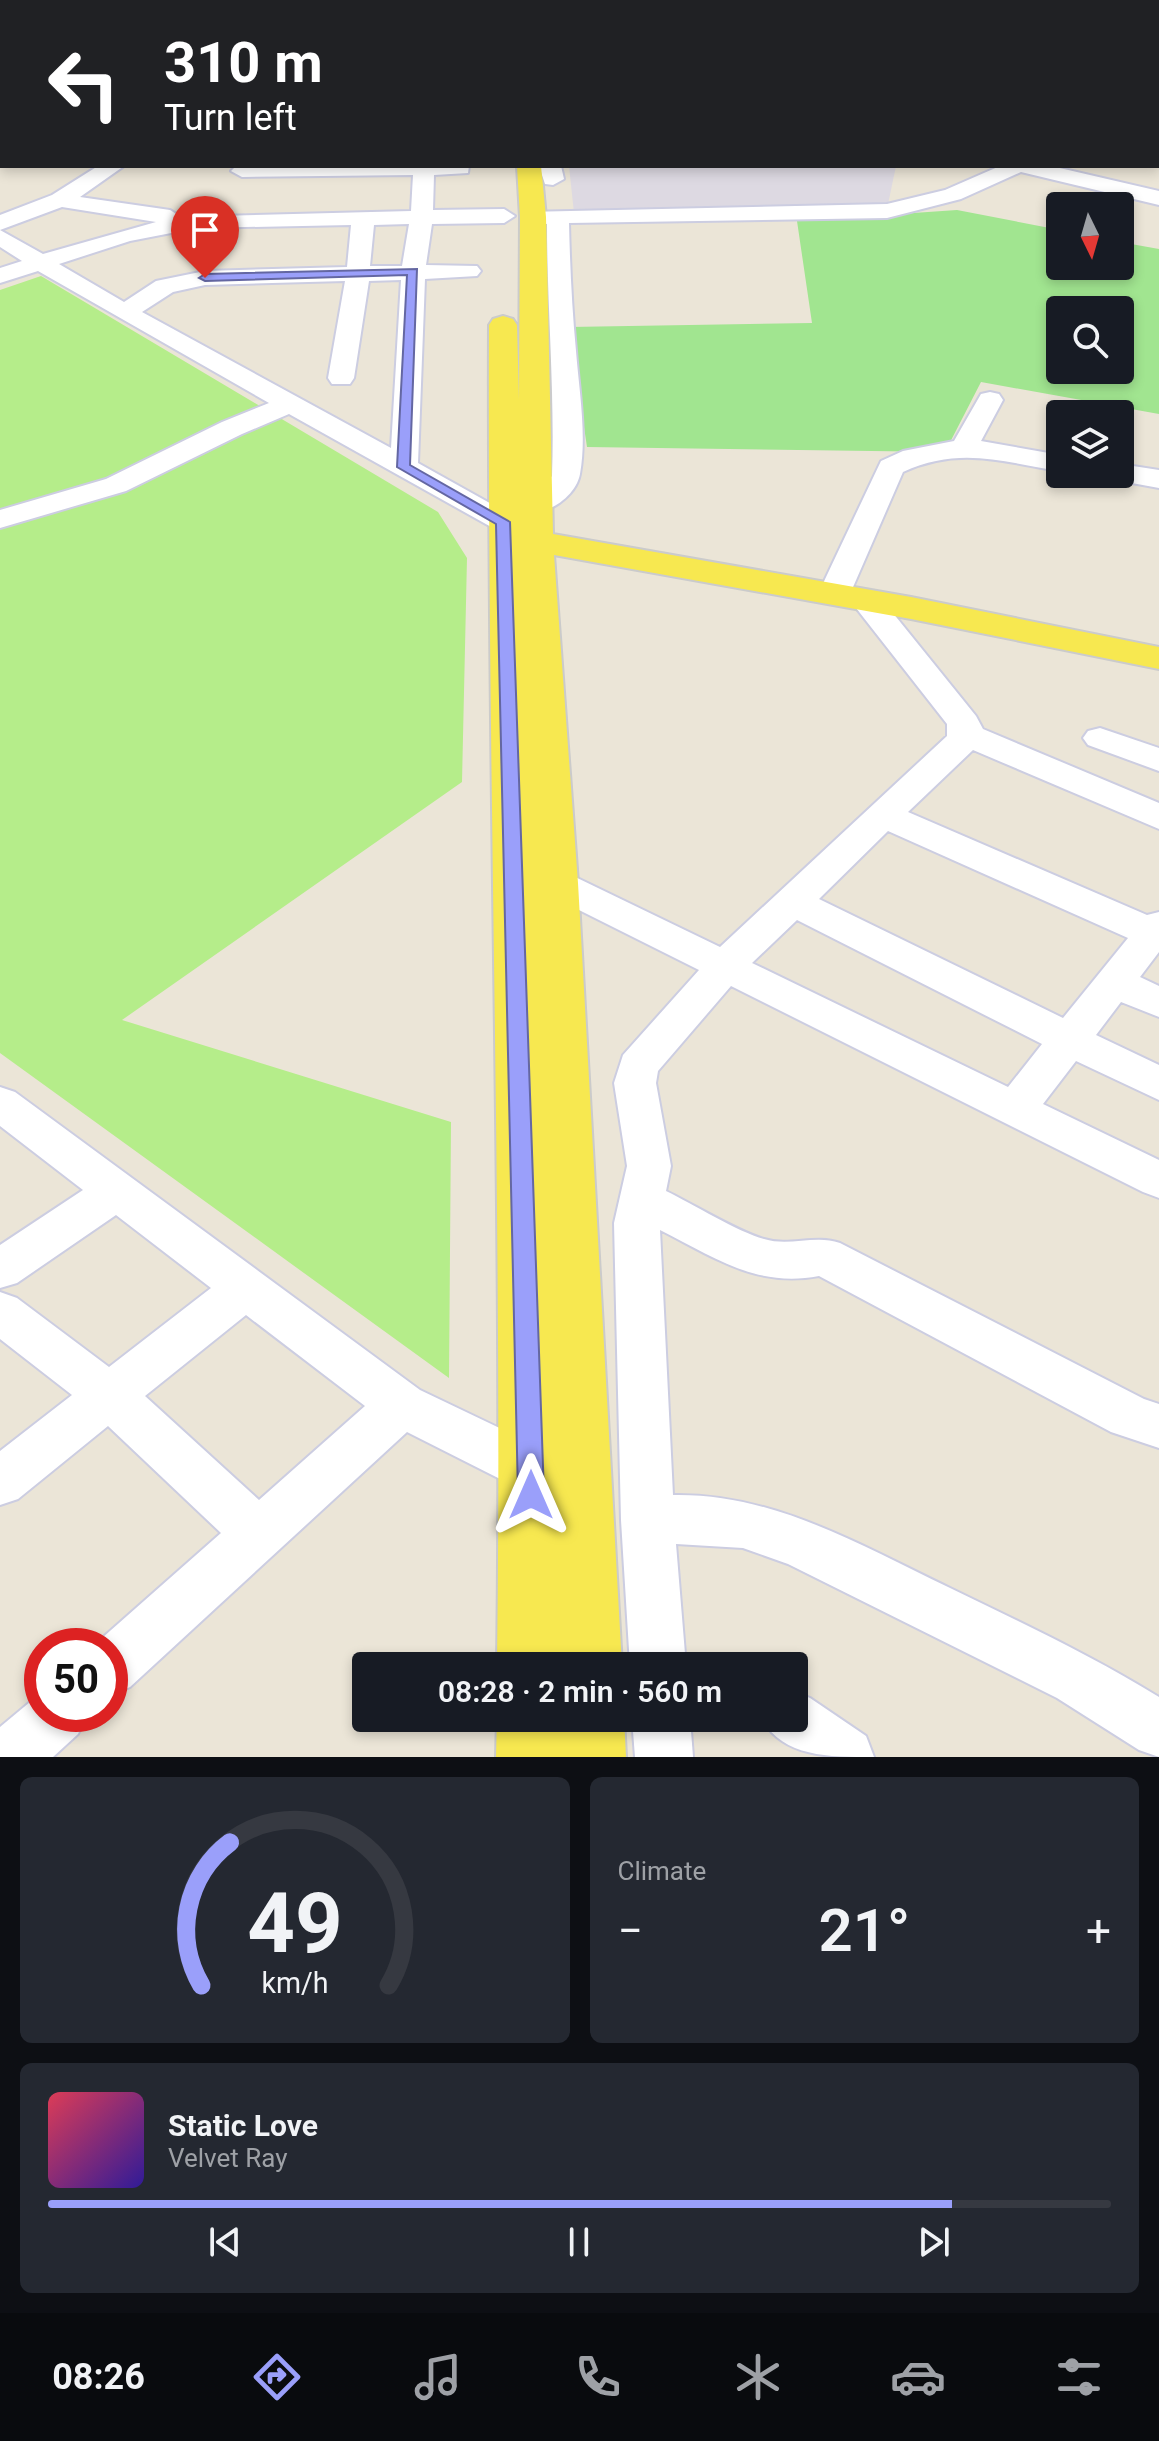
<!DOCTYPE html>
<html lang="en">
<head>
<meta charset="utf-8">
<style>
  :root { --surface:#171b24; --page:#242831; --text:#f1f3f6; --muted:#9ea1a6; --line:#363941; --accent:#9a9ffa }
  body { margin:0; font-family:Roboto,sans-serif; background:var(--page); color:var(--text); height:100vh; display:flex; flex-direction:column; font-size:30px; white-space:nowrap }
  * { box-sizing:border-box; margin:0 }
  p { font-size:26px; color:var(--muted) }
  .icon { flex:none; width:44px; height:44px; fill:none; stroke:currentColor; stroke-width:2; stroke-linecap:round; stroke-linejoin:round }
  .map { position:relative; height:1757px; overflow:hidden }
  .sheet { display:flex; flex-direction:column; gap:20px; padding:20px; background:#0d0f14; flex:1 }
  .sheet>* { flex:none }
  .top-card { position:absolute; left:0px; top:0px; width:1160px; height:168px; box-shadow:0 4px 12px #0003; background:#202124; color:#fff; overflow:hidden }
  .needle { width:52px; rotate:175deg }
  .buttons { position:absolute; left:1046px; top:192px; display:grid; gap:16px }
  .buttons a { display:grid; place-items:center; width:88px; height:88px; border-radius:8px; background:var(--surface); box-shadow:0 4px 12px #0003; font-size:40px }
  .speed { position:absolute; left:24px; top:1628px; display:flex; gap:16px; font-size:40px; font-weight:700; text-align:center }
  .speed>* { display:grid; place-content:center; width:104px; height:104px; border-radius:50%; background:var(--surface); box-shadow:0 4px 12px #0003; line-height:1 }
  .speed .limit { border:12px solid #d22; background:#fff; color:#111 }
  .pin { position:absolute; display:grid; place-items:center; width:68px; height:68px; color:#fff; margin:-82px -34px; border-radius:50% 50% 50% 0; rotate:-45deg; box-shadow:0 0 8px #0007 }
  .pin .icon { rotate:45deg }
  .me { position:absolute; width:88px; margin:-44px; rotate:0deg; stroke-linejoin:round; filter:drop-shadow(0 0 6px #0008) }
  .turn { display:flex; align-items:center; gap:28px; height:168px; padding:0 32px; font-size:36px }
  .turn .icon { width:104px; height:104px; stroke-width:2.5 }
  .turn b { display:block; font-size:56px; line-height:68px }
  .big { font-size:60px; font-weight:600; line-height:1.1 }
  .sheet .tile { flex:1; display:flex; flex-direction:column; justify-content:center; gap:12px; min-width:0; padding:0 28px; border-radius:12px; background:var(--page) }
  .sheet .dial { align-items:center; gap:0 }
  .dial svg { height:208px; overflow:visible; fill:none; stroke:var(--line); stroke-width:7; stroke-linecap:round; text-anchor:middle }
  .dial text { fill:var(--text); stroke:none }
  .song { display:flex; align-items:center; gap:24px }
  .cover { width:96px; height:96px; border-radius:12px; background:linear-gradient(135deg,hsl(350 70% 55%),hsl(250 70% 35%)) }
  .played { height:8px; border-radius:4px; background:linear-gradient(90deg,var(--accent) 85%,var(--line) 85%) }
  .keys { display:flex; justify-content:space-around; direction:ltr }
  .heat { display:flex; justify-content:space-between; align-items:center; font-size:44px; direction:ltr }
  .sheet .tiles { flex:1; display:grid; gap:20px; grid-template-columns:1fr 1fr }
  .tile:last-child { grid-column:span 2 }
  .trip { position:absolute; left:352px; top:1652px; width:456px; height:80px; border-radius:8px; background:var(--surface); box-shadow:0 4px 12px #0003; font-weight:600; line-height:80px; text-align:center }
  .tab-bar { display:flex; height:128px; justify-content:space-around; align-items:center; background:#090b0e; color:var(--muted) }
  .tab-bar .icon { width:56px; height:56px }
  .tab-bar .active { color:var(--accent) }
  .tab-bar b { font-size:36px; color:var(--text) }
  .map>svg:first-child { display:block }
  .industrial { fill:#ddd9e2 }
  .green { fill:#a1e590; fill-rule:evenodd }
  .pitch { fill:#b5ed8a }
  .building { fill:#c6c2b7; stroke:#8b8880; stroke-width:2 }
  .lines { fill:none; stroke-linecap:round; stroke-linejoin:round }
  .minor-casing { stroke:#cccde1; stroke-width:4 }
  .major-casing { stroke:#cbcbcb; stroke-width:4 }
  .minor { fill:#fff; fill-rule:evenodd }
  .major { fill:#f7e850; fill-rule:evenodd }
  .route { fill:#9a9ffa; stroke:#6467a2; stroke-width:2 }
</style>
</head>
<body>
<div class="map">
<svg width="1159" height="1757" viewBox="0 0 1159 1757">
  <rect width="100%" height="100%" fill="#ebe5d7"/>
  <polygon class="industrial" points="569,166 896,166 887,209 574,213"/>
  <path class="green" d="M957,210L1060,230V266H1120V242L1159,249V414L981,382L945,452L587,447L569,327L812,323L797,221ZM1060,310H1120V370H1060Z"/>
  <polygon class="pitch" points="41,276 438,512 467,558 462,782 122,1020 451,1122 449,1378 0,1053 0,290"/>
  <polygon class="building" points="306,0 467,0 467,2 305,2"/>
  <g class="lines">
    <g class="minor-casing">
      <g id="minor">
        <polygon points="10,0 31,0 33,2 12,2"/>
        <rect x="529" y="0" width="18" height="2"/>
        <polygon points="767,0 792,0 794,2 769,2"/>
        <polygon points="844,0 870,0 872,2 846,2"/>
        <polygon points="976,0 1003,0 1005,2 978,2"/>
        <polygon points="1114,0 1141,0 1143,2 1116,2"/>
        <rect x="1158" y="29" width="1" height="10"/>
        <rect x="1158" y="57" width="1" height="12"/>
        <rect x="1158" y="97" width="1" height="13"/>
        <polygon points="0,119 2,119 0,133"/>
        <rect x="1158" y="132" width="1" height="12"/>
        <path d="M98,166H124L80,197L170,210L181,217L411,211L413,175L242,177L231,171L236,166H469L468,173L434,175L433,210L504,209L515,216L504,223L432,224L426,265L477,266L481,271L477,276L425,279L418,463L513,516L518,522L513,528L503,531L493,528L289,414L242,434L126,491L0,528V510L106,479L222,422L269,403L38,271L0,283V268L22,261L0,247V230L43,254L156,222L62,207L0,230V215L52,195ZM409,224L402,266H370L374,225ZM351,225L347,267L205,271L156,281L124,302L59,264L130,241L197,228ZM401,280L391,448L142,312L173,292L205,285L345,281L328,378L332,384H350L354,378L369,281Z"/>
        <polygon points="539,166 561,166 564,179 553,185 545,184"/>
        <path d="M1000,166H1051L1159,191V205L1021,172L961,199L887,218L569,223C570,266 572,309 576,351C579,390 587,435 580,474C576,496 547,517 526,511L521,505C530,493 544,488 552,476C555,392 547,308 547,224L525,222L522,217L525,212L887,204L945,190Z"/>
        <path d="M990,392L999,394L1003,400L981,441L1060,455V471C1002,462 960,446 903,472L850,594L845,601L834,603L823,601L818,594L881,461L903,451L954,441L981,394Z"/>
        <polygon points="1120,464 1159,470 1159,488 1110,479 1106,474 1120,474"/>
        <path d="M865,590L876,592L976,716L983,729L1159,803V829L973,750L908,812L1147,915L1159,912V952L1140,977L1159,986V1017L1121,1002L1096,1035L1159,1065V1100L1076,1061L1043,1104L1159,1160V1198L1143,1192L731,986L658,1071L656,1083L671,1166L666,1191C693,1204 738,1232 764,1239C790,1247 815,1234 840,1243L1144,1399L1159,1404V1448L1111,1432L819,1276C756,1288 714,1257 660,1230L673,1495C773,1493 860,1545 948,1587C1020,1622 1091,1655 1159,1697V1757L1139,1750L1057,1698L788,1564L743,1548L676,1544L686,1666H630L621,1520L614,1223L627,1166L614,1083L623,1055L699,970L543,892L537,883L543,874L556,870L569,874L720,947L947,736V724L849,599L854,592ZM888,831L1128,938L1063,1018L819,899ZM797,920L1042,1044L1008,1087L752,963Z"/>
        <polygon points="1100,728 1159,748 1159,771 1088,745 1083,738 1088,731"/>
        <path d="M0,1087L15,1092L420,1390L562,1458L570,1475L562,1492L544,1498L526,1492L407,1432L130,1687L110,1696V1646H93L221,1533L108,1426L18,1499L0,1505V1451L72,1395L0,1339V1292L17,1298L109,1367L211,1288L116,1215L17,1283L0,1288V1245L83,1190L0,1126ZM246,1315L365,1406L259,1500L145,1396Z"/>
        <path d="M794,1691L810,1698L866,1736L874,1757C827,1757 783,1757 761,1718H794Z"/>
        <polygon points="42,1692 42,1714 87,1714 78,1734 53,1757 0,1757 0,1727"/>
        <polygon points="632,1718 690,1718 693,1757 635,1757"/>
      </g>
    </g>
    <g class="major-casing">
      <g id="major">
        <rect x="514" y="0" width="20" height="2"/>
        <path d="M517,166H541L546,217L553,534L911,597L1159,647V669L911,619L554,555L578,883L622,1666H497C503,1219 487,772 489,325L493,319L503,316L513,319L517,325L519,400L520,217Z"/>
        <polygon points="497,1718 624,1718 626,1757 496,1757"/>
      </g>
    </g>
    <use href="#minor" class="minor"/>
    <use href="#major" class="major"/>
  </g>
  <polygon class="route" points="417,269 410,465 510,522 544,1495 540,1503 531,1506 522,1503 518,1495 496,524 397,467 407,275 205,281 199,278 205,274"/>
</svg>
<div class="buttons">
<a><svg class="needle" viewBox="-14 -14 28 28"><path d="M0-13l5 13h-10z" fill="#e53935"/><path d="M0 13l5-13h-10z" fill="#9ea1a6"/></svg></a>
<a><svg class="icon" aria-label="search" viewBox="0 0 24 24"><circle cx="10" cy="10" r="6"/><path d="M15 15l6 6"/></svg></a>
<a><svg class="icon" aria-label="layers" viewBox="0 0 24 24"><path d="M12 4l9 5-9 5-9-5zM3 14l9 5 9-5"/></svg></a>
</div>
<div class="speed"><div class="limit">50</div></div>
<div class="pin" style="left:205px;top:278px;background:#d93025"><svg class="icon" aria-label="arrive" viewBox="0 0 24 24"><path d="M6 21V4h12l-3 4 3 4H6"/></svg></div>
<svg class="me" style="left:531px;top:1495px" viewBox="-20 -20 40 40"><path d="M0-17L14 15 0 8-14 15z" fill="#9a9ffa" stroke="#fff" stroke-width="4"/></svg>
<div class="trip">08:28 · 2 min · 560 m</div>
<div class="top-card">
<div class="turn"><svg class="icon" aria-label="left" viewBox="0 0 24 24"><path d="M17 20v-9H6M10 6l-5 5 5 5"/></svg><div><b>310 m</b>Turn left</div></div>
</div>
</div>
<section class="sheet">
<div class="tiles">
<div class="tile dial"><svg viewBox="0 0 100 80">
<path d="M14 69A42 42 0 1 1 86 69"/>
<path d="M14 69A42 42 0 0 1 25 14" stroke="#9a9ffa"/>
<text x="50" y="56" font-size="32" font-weight="700">49</text>
<text x="50" y="72" font-size="11">km/h</text>
</svg></div>
<div class="tile"><p>Climate</p>
<div class="heat"><a>−</a><b class="big">21°</b><a>+</a></div>
</div>
<div class="tile">
<div class="song"><i class="cover"></i><div><b>Static Love</b><p>Velvet Ray</p></div></div>
<div class="played"></div>
<div class="keys"><svg class="icon" aria-label="previous" viewBox="0 0 24 24"><path d="M18 5L8 12l10 7zM5 5v14"/></svg><svg class="icon" aria-label="pause" viewBox="0 0 24 24"><path d="M8 5v14M16 5v14"/></svg><svg class="icon" aria-label="next" viewBox="0 0 24 24"><path d="M6 5l10 7-10 7zM19 5v14"/></svg></div>
</div>
</div>
</section>
<nav class="tab-bar">
<b>08:26</b>
<svg class="icon active" aria-label="directions" viewBox="0 0 24 24"><path d="M12 3l9 9-9 9-9-9zM9 14v-3h6M13 9l2 2-2 2"/></svg>
<svg class="icon" aria-label="music" viewBox="0 0 24 24"><path d="M9 18V5l10-2v13"/><circle cx="6" cy="18" r="3"/><circle cx="16" cy="16" r="3"/></svg>
<svg class="icon" aria-label="phone" viewBox="0 0 24 24"><path d="M5 4h4l2 5-3 2q2 4 5 5l2-3 5 2v4C11 20 4 13 5 4z"/></svg>
<svg class="icon" aria-label="climate" viewBox="0 0 24 24"><path d="M12 3v18M4 7l16 10M4 17L20 7"/></svg>
<svg class="icon" aria-label="car" viewBox="0 0 24 24"><path d="M5 17H2v-5l4-1 3-4h7l3 4 3 1v5h-3M9 17h6M6 11h13"/><circle cx="7" cy="17" r="2"/><circle cx="17" cy="17" r="2"/></svg>
<svg class="icon" aria-label="filters" viewBox="0 0 24 24"><path d="M4 7h16M4 17h16"/><circle cx="9" cy="7" r="2"/><circle cx="15" cy="17" r="2"/></svg>
</nav>
</body>
</html>
